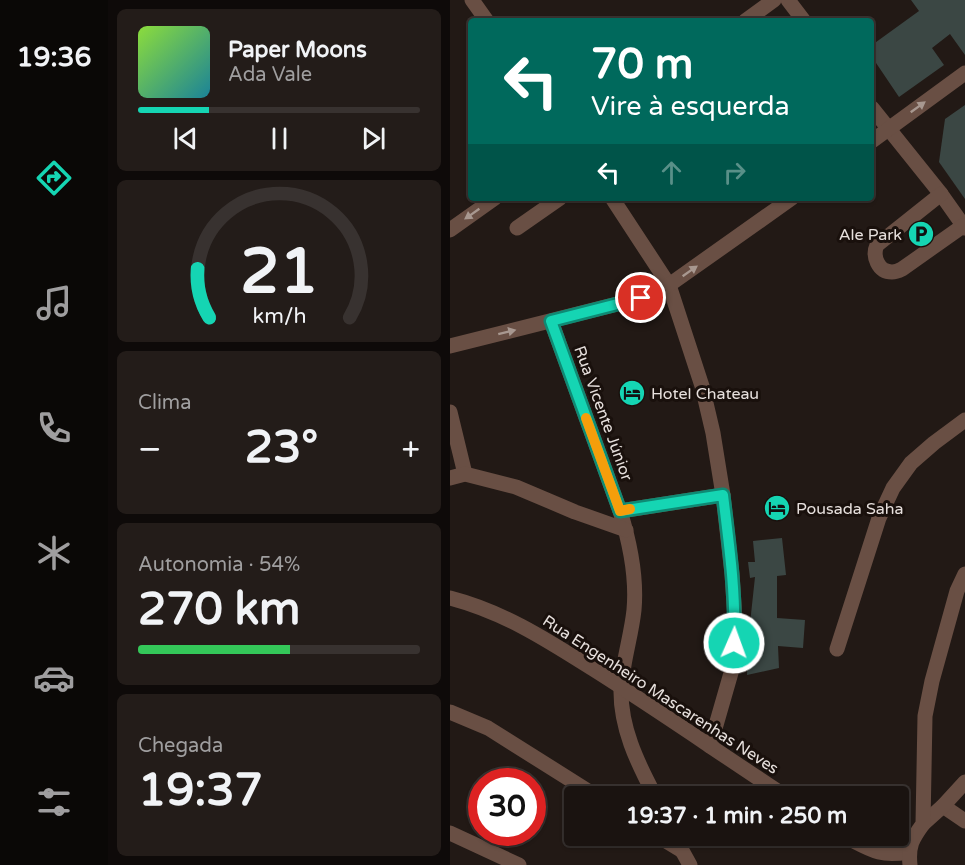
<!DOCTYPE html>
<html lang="pt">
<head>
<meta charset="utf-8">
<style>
  :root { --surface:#1a1310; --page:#231c19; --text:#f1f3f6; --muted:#9f9e9f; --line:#383230; --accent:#15d5b3 }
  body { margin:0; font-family:"Varela Round",sans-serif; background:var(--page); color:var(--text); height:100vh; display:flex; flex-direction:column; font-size:22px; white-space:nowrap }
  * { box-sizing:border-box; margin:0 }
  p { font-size:20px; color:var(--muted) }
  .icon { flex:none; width:33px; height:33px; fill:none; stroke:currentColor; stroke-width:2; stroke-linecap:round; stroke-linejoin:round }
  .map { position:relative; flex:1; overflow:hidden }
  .panel { display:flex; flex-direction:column; gap:9px; padding:9px; background:#0e0a09; width:342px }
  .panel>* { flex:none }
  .banner { position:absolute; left:18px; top:18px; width:406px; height:183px; border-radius:6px; box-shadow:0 2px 4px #0004,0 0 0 2px var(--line); background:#00695c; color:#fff; overflow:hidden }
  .speed { position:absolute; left:18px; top:768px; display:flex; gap:12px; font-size:30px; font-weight:700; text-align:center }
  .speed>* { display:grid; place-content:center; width:78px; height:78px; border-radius:50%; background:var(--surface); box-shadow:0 2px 4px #0004,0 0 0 2px var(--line); line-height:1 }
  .speed .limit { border:9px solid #d22; background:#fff; color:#111 }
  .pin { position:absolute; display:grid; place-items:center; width:51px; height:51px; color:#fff; margin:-26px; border:3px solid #fff; border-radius:50%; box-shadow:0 2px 6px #0007 }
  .me { position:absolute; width:66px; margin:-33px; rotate:2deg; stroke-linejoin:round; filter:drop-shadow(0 0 4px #0008) }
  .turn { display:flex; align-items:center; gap:21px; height:126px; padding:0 24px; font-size:27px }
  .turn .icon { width:78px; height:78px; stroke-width:2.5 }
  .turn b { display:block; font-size:42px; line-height:51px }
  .lanes { display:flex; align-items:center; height:57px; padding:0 24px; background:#0003; justify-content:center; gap:30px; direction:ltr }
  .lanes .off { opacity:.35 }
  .big { font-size:45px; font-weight:800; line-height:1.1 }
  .panel .tile { flex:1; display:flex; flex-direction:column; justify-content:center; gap:9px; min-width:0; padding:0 21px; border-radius:9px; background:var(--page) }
  .panel .dial { align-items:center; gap:0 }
  .dial svg { height:156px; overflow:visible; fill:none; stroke:var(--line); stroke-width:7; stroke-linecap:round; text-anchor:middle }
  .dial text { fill:var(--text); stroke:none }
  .song { display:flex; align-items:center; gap:18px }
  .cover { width:72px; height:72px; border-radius:9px; background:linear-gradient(135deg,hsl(90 70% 55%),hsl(190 70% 35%)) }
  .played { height:6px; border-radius:3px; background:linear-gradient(90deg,var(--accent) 25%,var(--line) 25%) }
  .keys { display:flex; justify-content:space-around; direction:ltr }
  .heat { display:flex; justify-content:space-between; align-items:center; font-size:33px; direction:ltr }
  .charge { height:9px; border-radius:4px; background:linear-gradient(90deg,#34c759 54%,var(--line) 0) }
  .trip { position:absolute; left:114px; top:786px; width:345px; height:60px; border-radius:6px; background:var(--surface); box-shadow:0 2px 4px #0004,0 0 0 2px var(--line); font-weight:800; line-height:60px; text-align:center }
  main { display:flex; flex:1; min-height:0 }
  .menu { display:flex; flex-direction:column; width:108px; justify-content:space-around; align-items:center; background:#0a0806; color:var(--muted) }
  .menu .icon { width:42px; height:42px }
  .menu .current { color:var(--accent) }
  .menu b { font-size:27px; color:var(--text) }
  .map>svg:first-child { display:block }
  .building { fill:#3b4744 }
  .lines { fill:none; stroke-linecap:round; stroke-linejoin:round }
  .minor { stroke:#694f44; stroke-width:15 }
  .oneway { fill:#a89890 }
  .route-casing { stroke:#0e8a74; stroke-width:15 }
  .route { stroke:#15d5b3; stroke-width:10 }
  .slow { stroke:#f59e0b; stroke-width:10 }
  .labels { text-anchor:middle; stroke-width:6; stroke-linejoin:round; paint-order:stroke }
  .poi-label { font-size:16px; fill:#e7e0dd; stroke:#19100c; text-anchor:start }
  .street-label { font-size:16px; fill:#e7e0dd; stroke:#19100c }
</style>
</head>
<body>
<main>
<nav class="menu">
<b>19:36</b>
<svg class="icon current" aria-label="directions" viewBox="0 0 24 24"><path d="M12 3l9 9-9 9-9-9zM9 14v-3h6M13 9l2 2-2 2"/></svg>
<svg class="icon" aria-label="music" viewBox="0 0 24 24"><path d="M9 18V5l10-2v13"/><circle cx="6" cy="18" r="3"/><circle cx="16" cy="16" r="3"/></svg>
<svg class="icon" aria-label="phone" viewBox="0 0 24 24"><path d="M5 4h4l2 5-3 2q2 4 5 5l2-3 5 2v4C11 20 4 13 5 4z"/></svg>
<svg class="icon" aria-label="climate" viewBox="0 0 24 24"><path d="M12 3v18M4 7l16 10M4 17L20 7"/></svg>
<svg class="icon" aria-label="car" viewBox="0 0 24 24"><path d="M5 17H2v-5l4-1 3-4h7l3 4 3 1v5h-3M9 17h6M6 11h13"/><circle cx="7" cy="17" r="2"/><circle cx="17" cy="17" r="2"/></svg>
<svg class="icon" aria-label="filters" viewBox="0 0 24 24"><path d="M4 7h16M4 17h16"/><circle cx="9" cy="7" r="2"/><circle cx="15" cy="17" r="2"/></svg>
</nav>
<section class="panel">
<div class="tile">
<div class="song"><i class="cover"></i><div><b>Paper Moons</b><p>Ada Vale</p></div></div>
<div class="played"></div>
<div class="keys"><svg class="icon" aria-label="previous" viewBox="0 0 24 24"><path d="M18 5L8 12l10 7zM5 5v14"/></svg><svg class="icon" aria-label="pause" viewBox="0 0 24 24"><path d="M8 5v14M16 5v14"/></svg><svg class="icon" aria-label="next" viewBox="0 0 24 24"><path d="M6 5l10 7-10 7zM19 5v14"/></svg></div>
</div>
<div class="tile dial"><svg viewBox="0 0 100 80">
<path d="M14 69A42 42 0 1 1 86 69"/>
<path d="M14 69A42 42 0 0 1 8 44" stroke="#15d5b3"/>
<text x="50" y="56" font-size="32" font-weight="700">21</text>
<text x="50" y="72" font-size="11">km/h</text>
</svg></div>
<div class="tile"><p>Clima</p>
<div class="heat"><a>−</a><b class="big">23°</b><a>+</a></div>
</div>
<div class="tile"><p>Autonomia · 54%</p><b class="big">270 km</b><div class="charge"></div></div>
<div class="tile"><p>Chegada</p><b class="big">19:37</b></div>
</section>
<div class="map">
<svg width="515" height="865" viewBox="0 0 515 865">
  <rect width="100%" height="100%" fill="#221915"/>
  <g class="building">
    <polygon points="461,0 515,0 515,55 500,34 482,48 494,65 449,97 422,57 422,45 469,11"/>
    <polygon points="515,105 515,199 489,162 495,119"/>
    <polygon points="332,538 336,575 327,576 327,618 355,620 353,648 328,646 329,668 297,675 298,642 305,577 300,578 298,562 305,562 303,541"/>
  </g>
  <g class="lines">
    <g class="minor">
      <polyline points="22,0 37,21"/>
      <polyline points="338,0 354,21"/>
      <polyline points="295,21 324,0"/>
      <polyline points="422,108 491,194 515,228"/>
      <polyline points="422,141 515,73"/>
      <path d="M491,194L427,245C422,256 428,272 442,272C444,272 450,270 452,269L513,226"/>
      <polyline points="162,198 219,285 252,386 263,433 273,495 282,574 285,619 283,666 260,746"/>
      <polyline points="67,228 110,198"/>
      <polyline points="0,230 45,198"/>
      <path d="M101,321L170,511C180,543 187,577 184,610C182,629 177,647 174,665C173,672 171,680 171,688C170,727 187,762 205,796"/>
      <polyline points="0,346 191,298 219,285 342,198"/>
      <polyline points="0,412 15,474"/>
      <polyline points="0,478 15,474 66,487 125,512 176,530"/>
      <polyline points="170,511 273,495"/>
      <path d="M0,598C54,612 97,640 143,669C208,710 271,754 335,796"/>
      <polyline points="387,649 429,518 443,488 461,463 484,443 515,420"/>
      <polyline points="0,712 38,728 146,796"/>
      <polyline points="493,806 515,821"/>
      <polyline points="473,824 493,806 515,782"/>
      <polyline points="0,833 69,865"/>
      <polyline points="208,836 231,850"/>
      <polyline points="224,836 240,865"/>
      <path d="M394,836C420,849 428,857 458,852"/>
      <path d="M460,865C458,846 462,839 473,824L475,716L482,681L507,591L515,574"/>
    </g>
  </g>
  <defs><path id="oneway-solid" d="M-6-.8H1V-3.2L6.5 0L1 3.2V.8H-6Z" transform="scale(1.5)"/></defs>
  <g class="oneway">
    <use href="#oneway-solid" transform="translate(468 107) rotate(-36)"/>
    <use href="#oneway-solid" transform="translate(22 214) rotate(145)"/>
    <use href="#oneway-solid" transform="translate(240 271) rotate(-35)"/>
    <use href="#oneway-solid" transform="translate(57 332) rotate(-14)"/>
  </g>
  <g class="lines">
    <g class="route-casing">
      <path id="route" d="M191,298L101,321L170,511L273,495C279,544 286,593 284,643"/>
    </g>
    <use href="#route" class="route"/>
    <polyline class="slow" points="136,418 170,511 180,509"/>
  </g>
  <defs>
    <g id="parking-disc" transform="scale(1.35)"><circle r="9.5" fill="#15d5b3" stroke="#19100c"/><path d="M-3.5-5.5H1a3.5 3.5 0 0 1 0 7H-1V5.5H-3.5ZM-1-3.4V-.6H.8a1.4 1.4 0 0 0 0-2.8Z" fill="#111"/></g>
    <g id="hotel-disc" transform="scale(1.35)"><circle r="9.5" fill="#15d5b3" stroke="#19100c"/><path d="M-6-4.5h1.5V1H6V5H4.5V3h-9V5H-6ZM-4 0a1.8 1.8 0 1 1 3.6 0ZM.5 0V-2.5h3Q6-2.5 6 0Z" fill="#111"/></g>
  </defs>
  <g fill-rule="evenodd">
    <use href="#parking-disc" x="471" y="234"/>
    <use href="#hotel-disc" x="182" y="393"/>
    <use href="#hotel-disc" x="327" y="508"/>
  </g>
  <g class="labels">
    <g class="poi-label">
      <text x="452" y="240" text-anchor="end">Ale Park</text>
      <text x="201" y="399">Hotel Chateau</text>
      <text x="346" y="514">Pousada Saha</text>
    </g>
    <g class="street-label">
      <text transform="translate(154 413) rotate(70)" y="6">Rua Vicente Júnior</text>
      <text transform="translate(211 694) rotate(33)" y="6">Rua Engenheiro Mascarenhas Neves</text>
    </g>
  </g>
</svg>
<div class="speed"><div class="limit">30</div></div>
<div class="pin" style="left:191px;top:298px;background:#d93025"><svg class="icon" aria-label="arrive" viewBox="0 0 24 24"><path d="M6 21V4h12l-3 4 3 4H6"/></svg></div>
<svg class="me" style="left:284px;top:643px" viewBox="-20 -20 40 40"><circle r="17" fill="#15d5b3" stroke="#fff" stroke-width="3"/><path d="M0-11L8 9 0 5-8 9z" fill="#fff"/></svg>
<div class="trip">19:37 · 1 min · 250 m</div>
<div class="banner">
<div class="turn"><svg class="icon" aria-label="left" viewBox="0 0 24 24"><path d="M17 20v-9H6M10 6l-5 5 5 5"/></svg><div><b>70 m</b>Vire à esquerda</div></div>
<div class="lanes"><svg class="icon" aria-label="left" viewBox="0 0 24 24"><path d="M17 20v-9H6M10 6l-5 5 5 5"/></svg><svg class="icon off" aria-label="ahead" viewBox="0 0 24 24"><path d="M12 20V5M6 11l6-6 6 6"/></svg><svg class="icon off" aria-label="right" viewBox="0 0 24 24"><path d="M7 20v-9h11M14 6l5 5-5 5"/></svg></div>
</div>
</div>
</main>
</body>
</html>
